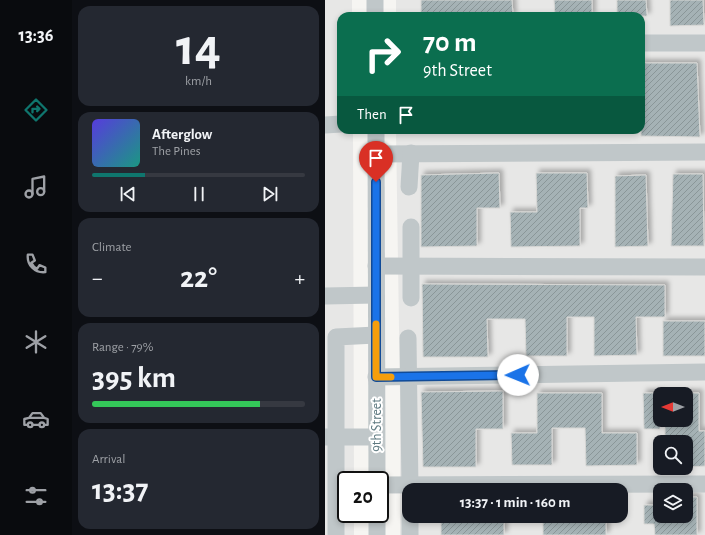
<!DOCTYPE html>
<html lang="en">
<head>
<meta charset="utf-8">
<style>
  :root { --surface:#171b24; --page:#242831; --text:#f1f3f6; --muted:#9ea1a6; --line:#363941; --accent:#0f766e }
  body { margin:0; font-family:"Alegreya Sans",sans-serif; background:var(--page); color:var(--text); height:100vh; display:flex; flex-direction:column; font-size:15px; white-space:nowrap }
  * { box-sizing:border-box; margin:0 }
  p { font-size:13px; color:var(--muted) }
  .icon { flex:none; width:22px; height:22px; fill:none; stroke:currentColor; stroke-width:2; stroke-linecap:round; stroke-linejoin:round }
  .map { position:relative; flex:1; overflow:hidden }
  .drawer { display:flex; flex-direction:column; gap:6px; padding:6px; background:#0d0f14; width:253px }
  .drawer>* { flex:none }
  .top-card { position:absolute; left:12px; top:12px; width:308px; height:122px; border-radius:12px; box-shadow:0 2px 6px #0003; background:#0b6e4f; color:#fff; overflow:hidden }
  .needle { width:26px; rotate:270deg }
  .buttons { position:absolute; left:328px; top:387px; display:grid; gap:8px }
  .buttons a { display:grid; place-items:center; width:40px; height:40px; border-radius:8px; background:var(--surface); box-shadow:0 2px 6px #0003; font-size:20px }
  .speed { position:absolute; left:12px; top:471px; display:flex; gap:8px; font-size:20px; font-weight:700; text-align:center }
  .speed>* { display:grid; place-content:center; width:52px; height:52px; border-radius:50%; background:var(--surface); box-shadow:0 2px 6px #0003; line-height:1 }
  .speed .limit { border:2px solid #111; border-radius:6px; background:#fff; color:#111 }
  .pin { position:absolute; display:grid; place-items:center; width:34px; height:34px; color:#fff; margin:-41px -17px; border-radius:50% 50% 50% 0; rotate:-45deg; box-shadow:0 0 4px #0007 }
  .pin .icon { rotate:45deg }
  .me { position:absolute; width:44px; margin:-22px; rotate:269deg; stroke-linejoin:round; filter:drop-shadow(0 0 3px #0008) }
  .turn { display:flex; align-items:center; gap:14px; height:84px; padding:0 20px; font-size:18px }
  .turn .icon { width:52px; height:52px; stroke-width:2.5 }
  .turn b { display:block; font-size:28px; line-height:34px }
  .then { display:flex; align-items:center; height:38px; padding:0 20px; background:#0003; gap:8px; font-size:15px }
  .big { font-size:30px; font-weight:700; line-height:1.1 }
  .drawer .card { flex:1; display:flex; flex-direction:column; justify-content:center; gap:6px; min-width:0; padding:0 14px; border-radius:12px; background:var(--page) }
  .drawer .dial { align-items:center; gap:0 }
  .dial b { font-size:52px; line-height:1 }
  .song { display:flex; align-items:center; gap:12px }
  .cover { width:48px; height:48px; border-radius:6px; background:linear-gradient(135deg,hsl(250 70% 55%),hsl(170 70% 35%)) }
  .played { height:4px; border-radius:2px; background:linear-gradient(90deg,var(--accent) 25%,var(--line) 25%) }
  .keys { display:flex; justify-content:space-around; direction:ltr }
  .heat { display:flex; justify-content:space-between; align-items:center; font-size:22px; direction:ltr }
  .charge { height:6px; border-radius:3px; background:linear-gradient(90deg,#34c759 79%,var(--line) 0) }
  .trip { position:absolute; left:77px; top:483px; width:226px; height:40px; border-radius:12px; background:var(--surface); box-shadow:0 2px 6px #0003; font-weight:700; line-height:40px; text-align:center }
  main { display:flex; flex:1; min-height:0 }
  .tab-bar { display:flex; flex-direction:column; width:72px; justify-content:space-around; align-items:center; background:#090b0e; color:var(--muted) }
  .tab-bar .icon { width:28px; height:28px }
  .tab-bar .on { color:var(--accent) }
  .tab-bar b { font-size:18px; color:var(--text) }
  .map>svg:first-child { display:block }
  .built { fill:#e7e7e6; fill-rule:evenodd }
  .building { fill:url(#building-hatch); stroke:#d7d7d5; filter:url(#shadow) }
  .lines { fill:none; stroke-linecap:round; stroke-linejoin:round }
  .minor { stroke:#c0c7c9; stroke-width:17 }
  .route-casing { stroke:#114b97; stroke-width:10 }
  .route { stroke:#1a73e8; stroke-width:7 }
  .slow { stroke:#f59e0b; stroke-width:7 }
  .labels { text-anchor:middle; stroke-width:4; stroke-linejoin:round; paint-order:stroke }
  .street-label { font-size:14px; fill:#5e7980; stroke:#fff }
</style>
</head>
<body>
<main>
<nav class="tab-bar">
<b>13:36</b>
<svg class="icon on" aria-label="directions" viewBox="0 0 24 24"><path d="M12 3l9 9-9 9-9-9zM9 14v-3h6M13 9l2 2-2 2"/></svg>
<svg class="icon" aria-label="music" viewBox="0 0 24 24"><path d="M9 18V5l10-2v13"/><circle cx="6" cy="18" r="3"/><circle cx="16" cy="16" r="3"/></svg>
<svg class="icon" aria-label="phone" viewBox="0 0 24 24"><path d="M5 4h4l2 5-3 2q2 4 5 5l2-3 5 2v4C11 20 4 13 5 4z"/></svg>
<svg class="icon" aria-label="climate" viewBox="0 0 24 24"><path d="M12 3v18M4 7l16 10M4 17L20 7"/></svg>
<svg class="icon" aria-label="car" viewBox="0 0 24 24"><path d="M5 17H2v-5l4-1 3-4h7l3 4 3 1v5h-3M9 17h6M6 11h13"/><circle cx="7" cy="17" r="2"/><circle cx="17" cy="17" r="2"/></svg>
<svg class="icon" aria-label="filters" viewBox="0 0 24 24"><path d="M4 7h16M4 17h16"/><circle cx="9" cy="7" r="2"/><circle cx="15" cy="17" r="2"/></svg>
</nav>
<section class="drawer">
<div class="card dial"><b>14</b><p>km/h</p></div>
<div class="card">
<div class="song"><i class="cover"></i><div><b>Afterglow</b><p>The Pines</p></div></div>
<div class="played"></div>
<div class="keys"><svg class="icon" aria-label="previous" viewBox="0 0 24 24"><path d="M18 5L8 12l10 7zM5 5v14"/></svg><svg class="icon" aria-label="pause" viewBox="0 0 24 24"><path d="M8 5v14M16 5v14"/></svg><svg class="icon" aria-label="next" viewBox="0 0 24 24"><path d="M6 5l10 7-10 7zM19 5v14"/></svg></div>
</div>
<div class="card"><p>Climate</p>
<div class="heat"><a>−</a><b class="big">22°</b><a>+</a></div>
</div>
<div class="card"><p>Range · 79%</p><b class="big">395 km</b><div class="charge"></div></div>
<div class="card"><p>Arrival</p><b class="big">13:37</b></div>
</section>
<div class="map">
<svg width="380" height="535" viewBox="0 0 380 535">
  <defs>
    <pattern id="building-hatch" width="6" height="6" patternUnits="userSpaceOnUse"><rect width="6" height="6" fill="#a5b2b5"/><path d="M-1 1l2-2M0 6l6-6M5 7l2-2" fill="none" stroke="#8a9698"/></pattern>
    <filter id="shadow"><feDropShadow dx="3.5" dy="-3.5" stdDeviation="2" flood-color="#0004"/></filter>
  </defs>
  <rect width="100%" height="100%" fill="#f6f5f2"/>
  <g class="built">
    <polygon points="0,0 27,0 27,16 16,16 16,130 28,130 29,480 21,480 21,514 29,514 29,535 0,535"/>
    <path d="M71,0H380V535H75V394L71,130H316V16H71ZM335,394H361V420H335ZM335,442H361V468H335ZM84,490H296V516H84ZM335,490H361V516H335Z"/>
  </g>
  <g class="building">
    <polygon points="96,0 187,0 188,16 96,16"/>
    <polygon points="229,0 267,0 267,16 230,16"/>
    <polygon points="292,0 321,0 322,16 292,16"/>
    <polygon points="345,0 378,0 379,25 345,26"/>
    <polygon points="316,63 372,63 375,137 316,136"/>
    <polygon points="174,173 175,208 152,208 152,246 96,247 96,175"/>
    <polygon points="211,173 262,173 263,208 255,208 255,246 186,247 185,212 212,212"/>
    <polygon points="348,174 378,174 379,246 346,246"/>
    <polygon points="321,175 323,246 290,247 290,176"/>
    <polygon points="97,284 340,285 340,317 311,317 312,355 269,356 269,317 242,317 242,356 201,356 200,319 162,319 163,357 98,357"/>
    <rect x="338" y="321" width="42" height="35"/>
    <polygon points="178,391 178,429 151,429 151,467 98,467 96,392"/>
    <polygon points="212,393 277,393 277,433 312,433 312,465 261,466 260,428 227,428 227,465 187,465 186,433 212,433"/>
    <polygon points="318,393 335,393 335,429 319,429"/>
    <polygon points="361,393 374,393 374,431 380,431 380,466 361,467 361,442 340,442 340,420 361,420"/>
    <polygon points="361,497 372,497 372,535 330,535 329,524 319,524 319,505 335,505 335,516 361,516"/>
    <rect x="116" y="516" width="63" height="19"/>
    <rect x="218" y="516" width="63" height="19"/>
  </g>
  <g class="lines">
    <g class="minor">
      <polyline points="50,0 50,16"/>
      <polyline points="316,43 380,43"/>
      <polyline points="0,125 16,124"/>
      <polyline points="51,130 52,480"/>
      <polyline points="51,154 380,152"/>
      <polyline points="84,187 86,153"/>
      <polyline points="51,266 380,267"/>
      <polyline points="0,296 51,295"/>
      <polyline points="86,298 86,227"/>
      <polyline points="83,338 85,490"/>
      <polyline points="51,377 380,372"/>
      <polyline points="0,437 51,437"/>
      <polyline points="55,485 380,484"/>
      <polyline points="52,514 52,535"/>
      <polyline points="85,516 85,535"/>
      <polyline points="11,535 11,337 51,335"/>
    </g>
  </g>
  <g class="lines">
    <g class="route-casing">
      <polyline id="route" points="51,182 51,377 193,375"/>
    </g>
    <use href="#route" class="route"/>
    <polyline class="slow" points="51,324 51,377 66,377"/>
  </g>
  <g class="labels">
    <g class="street-label">
      <text transform="translate(51 425) rotate(-90)" y="5">9th Street</text>
    </g>
  </g>
</svg>
<div class="buttons">
<a><svg class="needle" viewBox="-14 -14 28 28"><path d="M0-13l5 13h-10z" fill="#e53935"/><path d="M0 13l5-13h-10z" fill="#9ea1a6"/></svg></a>
<a><svg class="icon" aria-label="search" viewBox="0 0 24 24"><circle cx="10" cy="10" r="6"/><path d="M15 15l6 6"/></svg></a>
<a><svg class="icon" aria-label="layers" viewBox="0 0 24 24"><path d="M12 4l9 5-9 5-9-5zM3 14l9 5 9-5"/></svg></a>
</div>
<div class="speed"><div class="limit">20</div></div>
<div class="pin" style="left:51px;top:182px;background:#d93025"><svg class="icon" aria-label="arrive" viewBox="0 0 24 24"><path d="M6 21V4h12l-3 4 3 4H6"/></svg></div>
<svg class="me" style="left:193px;top:375px" viewBox="-20 -20 40 40"><circle r="19" fill="#fff"/><path d="M0-13L10 11 0 6-10 11z" fill="#1a73e8"/></svg>
<div class="trip">13:37 · 1 min · 160 m</div>
<div class="top-card">
<div class="turn"><svg class="icon" aria-label="right" viewBox="0 0 24 24"><path d="M7 20v-9h11M14 6l5 5-5 5"/></svg><div><b>70 m</b>9th Street</div></div>
<div class="then">Then<svg class="icon" aria-label="arrive" viewBox="0 0 24 24"><path d="M6 21V4h12l-3 4 3 4H6"/></svg></div>
</div>
</div>
</main>
</body>
</html>
